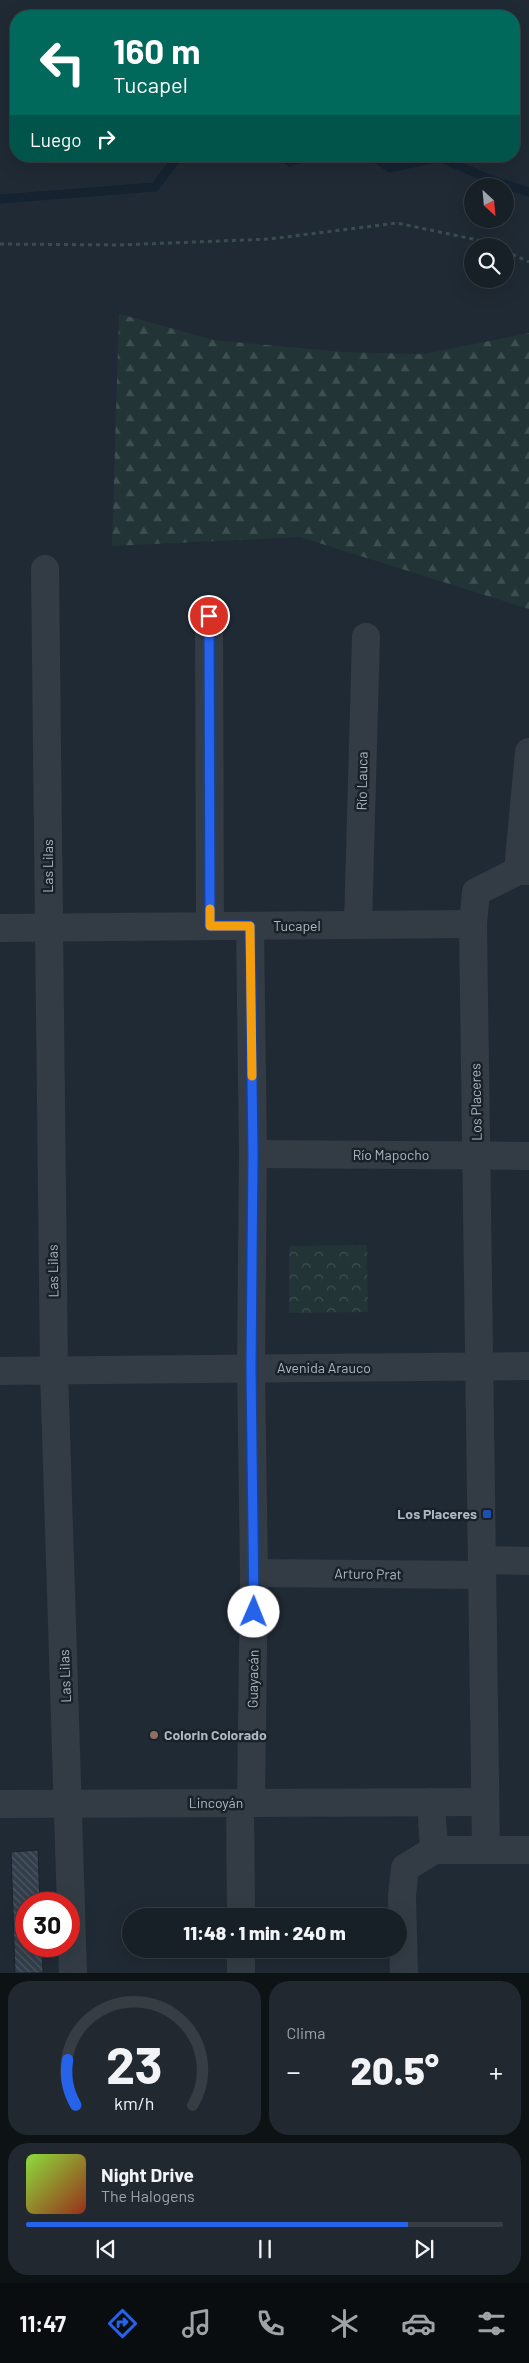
<!DOCTYPE html>
<html lang="es">
<head>
<meta charset="utf-8">
<style>
  :root { --surface:#182027; --page:#21282f; --text:#f1f3f6; --muted:#9fa3a7; --line:#363e44; --accent:#2563eb }
  body { margin:0; font-family:Barlow,sans-serif; background:var(--page); color:var(--text); height:100vh; display:flex; flex-direction:column; font-size:19px; white-space:nowrap }
  * { box-sizing:border-box; margin:0 }
  p { font-size:16px; color:var(--muted) }
  .icon { flex:none; width:28px; height:28px; fill:none; stroke:currentColor; stroke-width:2; stroke-linecap:round; stroke-linejoin:round }
  .map { position:relative; height:1973px; overflow:hidden }
  .drawer { display:flex; flex-direction:column; gap:8px; padding:8px; background:#0d1215; flex:1 }
  .drawer>* { flex:none }
  .hud { position:absolute; left:10px; top:10px; width:510px; height:152px; border-radius:20px; box-shadow:0 5px 20px #0002,0 0 0 1px var(--line); background:#00695c; color:#fff; overflow:hidden }
  .needle { width:32px; rotate:154deg }
  .buttons { position:absolute; left:464px; top:178px; display:grid; gap:10px }
  .buttons a { display:grid; place-items:center; width:50px; height:50px; border-radius:50%; background:var(--surface); box-shadow:0 5px 20px #0002,0 0 0 1px var(--line); font-size:25px }
  .speed { position:absolute; left:15px; top:1892px; display:flex; gap:10px; font-size:25px; font-weight:700; text-align:center }
  .speed>* { display:grid; place-content:center; width:65px; height:65px; border-radius:50%; background:var(--surface); box-shadow:0 5px 20px #0002,0 0 0 1px var(--line); line-height:1 }
  .speed .limit { border:8px solid #d22; background:#fff; color:#111 }
  .pin { position:absolute; display:grid; place-items:center; width:42px; height:42px; color:#fff; margin:-21px; border:2px solid #fff; border-radius:50%; box-shadow:0 1px 5px #0007 }
  .me { position:absolute; width:55px; margin:-28px; rotate:1deg; stroke-linejoin:round; filter:drop-shadow(0 0 4px #0008) }
  .turn { display:flex; align-items:center; gap:18px; height:105px; padding:0 20px; font-size:22px }
  .turn .icon { width:65px; height:65px; stroke-width:2.5 }
  .turn b { display:block; font-size:35px; line-height:42px }
  .then { display:flex; align-items:center; height:48px; padding:0 20px; background:#0003; gap:10px; font-size:19px }
  .big { font-size:38px; font-weight:800; line-height:1.1 }
  .drawer .tile { flex:1; display:flex; flex-direction:column; justify-content:center; gap:8px; min-width:0; padding:0 18px; border-radius:20px; background:var(--page) }
  .drawer .dial { align-items:center; gap:0 }
  .dial svg { height:130px; overflow:visible; fill:none; stroke:var(--line); stroke-width:7; stroke-linecap:round; text-anchor:middle }
  .dial text { fill:var(--text); stroke:none }
  .song { display:flex; align-items:center; gap:15px }
  .cover { width:60px; height:60px; border-radius:8px; background:linear-gradient(135deg,hsl(90 70% 55%),hsl(10 70% 35%)) }
  .played { height:5px; border-radius:2px; background:linear-gradient(90deg,var(--accent) 80%,var(--line) 80%) }
  .keys { display:flex; justify-content:space-around; direction:ltr }
  .heat { display:flex; justify-content:space-between; align-items:center; font-size:28px; direction:ltr }
  .drawer .tiles { flex:1; display:grid; gap:8px; grid-template-columns:1fr 1fr }
  .tile:last-child { grid-column:span 2 }
  .trip { position:absolute; left:122px; top:1908px; width:285px; height:50px; border-radius:25px; background:var(--surface); box-shadow:0 5px 20px #0002,0 0 0 1px var(--line); font-weight:800; line-height:50px; text-align:center }
  .tabs { display:flex; height:80px; justify-content:space-around; align-items:center; background:#0a0d10; color:var(--muted) }
  .tabs .icon { width:35px; height:35px }
  .tabs .current { color:var(--accent) }
  .tabs b { font-size:22px; color:var(--text) }
  .map>svg:first-child { display:block }
  .forest { fill:url(#forest-firs) }
  .park { fill:url(#park-crowns) }
  .lines { fill:none; stroke-linecap:round; stroke-linejoin:round }
  .stream { stroke:#152230; stroke-width:9 }
  .building { fill:url(#building-back-hatch); stroke:#1b232b }
  .path { stroke:#3a4d4e; stroke-width:3; stroke-dasharray:4 4; stroke-linecap:butt }
  .minor { stroke:#333c45; stroke-width:28 }
  .route-casing { stroke:#184099; stroke-width:12 }
  .route { stroke:#2563eb; stroke-width:9 }
  .slow { stroke:#f59e0b; stroke-width:9 }
  .transit-dot { fill:#1a4fb4; stroke:#192129; stroke-width:2 }
  .education-dot { fill:#8d6e63; stroke:#192129; stroke-width:2 }
  .labels { text-anchor:middle; stroke-width:5; stroke-linejoin:round; paint-order:stroke }
  .street-label { font-size:14px; fill:#adb7c2; stroke:#192129 }
  .poi-label { font-size:14px; font-weight:bold; fill:#adb7c2; stroke:#192129; text-anchor:end }
</style>
</head>
<body>
<div class="map">
<svg width="529" height="1973" viewBox="0 0 529 1973">
  <defs>
    <pattern id="forest-firs" width="22" height="20" patternUnits="userSpaceOnUse" patternTransform="scale(1.25)"><rect width="22" height="20" fill="#223435"/><path d="M5 1l3.5 6h-7zM16 11l3.5 6h-7z" fill="#3f4f51"/></pattern>
    <pattern id="park-crowns" width="20" height="18" patternUnits="userSpaceOnUse" patternTransform="scale(1.25)"><rect width="20" height="18" fill="#223435"/><path d="M2 6a3 3 0 1 1 6 0M12 15a3 3 0 1 1 6 0" fill="none" stroke="#3f4f51"/></pattern>
    <pattern id="building-back-hatch" width="6" height="6" patternUnits="userSpaceOnUse" patternTransform="scale(1.25)"><rect width="6" height="6" fill="#323e4b"/><path d="M-1 5l2 2M0 0l6 6M5-1l2 2" fill="none" stroke="#4d5863"/></pattern>
  </defs>
  <rect width="100%" height="100%" fill="#202a34"/>
  <polygon class="forest" points="119,314 214,340 342,352 424,354 529,333 529,609 300,537 112,546"/>
  <polygon class="park" points="367,1245 368,1312 289,1313 289,1246"/>
  <g class="lines">
    <g class="stream">
      <polyline points="282,156 290,162 307,156"/>
      <polyline points="373,156 390,168 439,157 494,181 529,192"/>
      <polyline points="0,199 155,187 177,158 185,156"/>
    </g>
  </g>
  <polygon class="building" points="38,1850 40,1904 26,1904 26,1946 42,1946 43,1973 15,1973 11,1852"/>
  <g class="lines">
    <g class="path">
      <polyline points="0,244 119,245 270,239 397,223 487,242 496,246"/>
      <polyline points="505,251 529,262"/>
    </g>
    <g class="minor">
      <polyline points="45,569 54,1370 73,1973"/>
      <polyline points="209,616 210,926"/>
      <polyline points="518,871 529,752"/>
      <polyline points="358,925 366,637"/>
      <polyline points="250,926 253,1154 251,1368 254,1573 251,1803"/>
      <polyline points="0,928 473,924"/>
      <polyline points="253,1154 529,1156"/>
      <polyline points="0,1371 529,1366"/>
      <polyline points="482,1560 529,1561"/>
      <polyline points="254,1573 482,1575"/>
      <polyline points="431,1802 434,1850"/>
      <polyline points="240,1803 241,1916"/>
      <polyline points="0,1804 485,1802"/>
      <polyline points="434,1850 529,1850"/>
      <polyline points="486,1850 473,924 476,892 518,871 529,871"/>
      <polyline points="241,1949 241,1973"/>
      <polyline points="404,1973 402,1896 405,1868 434,1850"/>
    </g>
  </g>
  <g class="lines">
    <g class="route-casing">
      <polyline id="route" points="209,616 210,926 250,926 253,1154 251,1368 254,1612"/>
    </g>
    <use href="#route" class="route"/>
    <polyline class="slow" points="210,909 210,926 250,926 252,1076"/>
  </g>
  <rect class="transit-dot" x="482" y="1509" width="10" height="10" rx="2.5"/>
  <circle class="education-dot" cx="154" cy="1735" r="5"/>
  <g class="labels">
    <g class="street-label">
      <text transform="translate(362 781) rotate(-89)" y="5">Río Lauca</text>
      <text transform="translate(48 866) rotate(-90)" y="5">Las Lilas</text>
      <text x="297" y="931">Tucapel</text>
      <text transform="translate(476 1102) rotate(-91)" y="5">Los Placeres</text>
      <text x="391" y="1160">Río Mapocho</text>
      <text transform="translate(53 1271) rotate(-91)" y="5">Las Lilas</text>
      <text x="324" y="1373">Avenida Arauco</text>
      <text transform="translate(368 1574) rotate(1)" y="5">Arturo Prat</text>
      <text transform="translate(65 1676) rotate(-92)" y="5">Las Lilas</text>
      <text transform="translate(253 1679) rotate(-89)" y="5">Guayacán</text>
      <text x="216" y="1808">Lincoyán</text>
    </g>
    <g class="poi-label">
      <text x="477" y="1519">Los Placeres</text>
      <text x="164" y="1740" text-anchor="start">Colorin Colorado</text>
    </g>
  </g>
</svg>
<div class="buttons">
<a><svg class="needle" viewBox="-14 -14 28 28"><path d="M0-13l5 13h-10z" fill="#e53935"/><path d="M0 13l5-13h-10z" fill="#9fa3a7"/></svg></a>
<a><svg class="icon" aria-label="search" viewBox="0 0 24 24"><circle cx="10" cy="10" r="6"/><path d="M15 15l6 6"/></svg></a>
</div>
<div class="speed"><div class="limit">30</div></div>
<div class="pin" style="left:209px;top:616px;background:#d93025"><svg class="icon" aria-label="arrive" viewBox="0 0 24 24"><path d="M6 21V4h12l-3 4 3 4H6"/></svg></div>
<svg class="me" style="left:254px;top:1612px" viewBox="-20 -20 40 40"><circle r="19" fill="#fff"/><path d="M0-13L10 11 0 6-10 11z" fill="#2563eb"/></svg>
<div class="trip">11:48 · 1 min · 240 m</div>
<div class="hud">
<div class="turn"><svg class="icon" aria-label="left" viewBox="0 0 24 24"><path d="M17 20v-9H6M10 6l-5 5 5 5"/></svg><div><b>160 m</b>Tucapel</div></div>
<div class="then">Luego<svg class="icon" aria-label="right" viewBox="0 0 24 24"><path d="M7 20v-9h11M14 6l5 5-5 5"/></svg></div>
</div>
</div>
<section class="drawer">
<div class="tiles">
<div class="tile dial"><svg viewBox="0 0 100 80">
<path d="M14 69A42 42 0 1 1 86 69"/>
<path d="M14 69A42 42 0 0 1 9 41" stroke="#2563eb"/>
<text x="50" y="56" font-size="32" font-weight="700">23</text>
<text x="50" y="72" font-size="11">km/h</text>
</svg></div>
<div class="tile"><p>Clima</p>
<div class="heat"><a>−</a><b class="big">20.5°</b><a>+</a></div>
</div>
<div class="tile">
<div class="song"><i class="cover"></i><div><b>Night Drive</b><p>The Halogens</p></div></div>
<div class="played"></div>
<div class="keys"><svg class="icon" aria-label="previous" viewBox="0 0 24 24"><path d="M18 5L8 12l10 7zM5 5v14"/></svg><svg class="icon" aria-label="pause" viewBox="0 0 24 24"><path d="M8 5v14M16 5v14"/></svg><svg class="icon" aria-label="next" viewBox="0 0 24 24"><path d="M6 5l10 7-10 7zM19 5v14"/></svg></div>
</div>
</div>
</section>
<nav class="tabs">
<b>11:47</b>
<svg class="icon current" aria-label="directions" viewBox="0 0 24 24"><path d="M12 3l9 9-9 9-9-9zM9 14v-3h6M13 9l2 2-2 2"/></svg>
<svg class="icon" aria-label="music" viewBox="0 0 24 24"><path d="M9 18V5l10-2v13"/><circle cx="6" cy="18" r="3"/><circle cx="16" cy="16" r="3"/></svg>
<svg class="icon" aria-label="phone" viewBox="0 0 24 24"><path d="M5 4h4l2 5-3 2q2 4 5 5l2-3 5 2v4C11 20 4 13 5 4z"/></svg>
<svg class="icon" aria-label="climate" viewBox="0 0 24 24"><path d="M12 3v18M4 7l16 10M4 17L20 7"/></svg>
<svg class="icon" aria-label="car" viewBox="0 0 24 24"><path d="M5 17H2v-5l4-1 3-4h7l3 4 3 1v5h-3M9 17h6M6 11h13"/><circle cx="7" cy="17" r="2"/><circle cx="17" cy="17" r="2"/></svg>
<svg class="icon" aria-label="filters" viewBox="0 0 24 24"><path d="M4 7h16M4 17h16"/><circle cx="9" cy="7" r="2"/><circle cx="15" cy="17" r="2"/></svg>
</nav>
</body>
</html>
